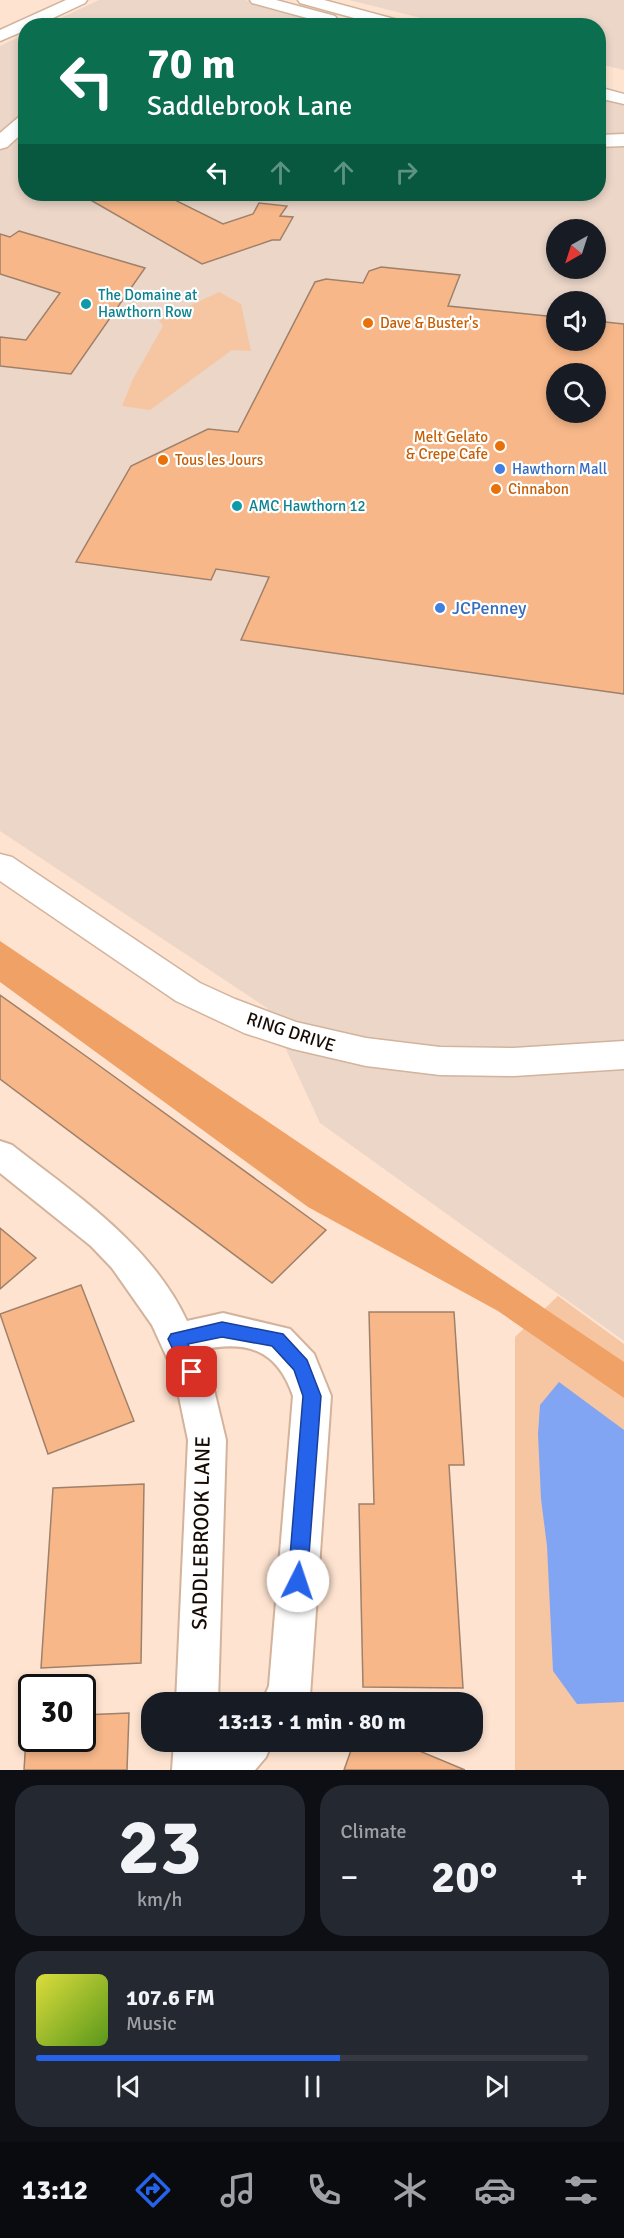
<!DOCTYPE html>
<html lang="en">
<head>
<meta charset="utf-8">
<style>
  :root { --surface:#171b24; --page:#242831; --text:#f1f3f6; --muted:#9ea1a6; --line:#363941; --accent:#2563eb }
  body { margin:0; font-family:Signika,sans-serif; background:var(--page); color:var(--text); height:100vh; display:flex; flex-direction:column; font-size:22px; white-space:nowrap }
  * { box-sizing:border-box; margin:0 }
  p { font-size:20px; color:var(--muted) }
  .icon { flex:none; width:33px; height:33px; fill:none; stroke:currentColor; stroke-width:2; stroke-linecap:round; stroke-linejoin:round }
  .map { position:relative; height:1770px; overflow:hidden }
  .details { display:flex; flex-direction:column; gap:15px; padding:15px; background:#0d0f14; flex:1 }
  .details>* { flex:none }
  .hud { position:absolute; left:18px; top:18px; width:588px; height:183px; border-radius:24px; box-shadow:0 3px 9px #0003; background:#0b6e4f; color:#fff; overflow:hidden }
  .needle { width:39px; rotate:219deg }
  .fabs { position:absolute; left:546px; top:219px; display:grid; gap:12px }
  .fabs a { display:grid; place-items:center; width:60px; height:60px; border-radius:50%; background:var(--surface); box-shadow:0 3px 9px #0003; font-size:30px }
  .speed { position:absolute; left:18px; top:1674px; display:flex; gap:12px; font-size:30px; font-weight:700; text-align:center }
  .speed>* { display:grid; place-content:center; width:78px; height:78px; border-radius:50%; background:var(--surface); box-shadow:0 3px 9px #0003; line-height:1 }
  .speed .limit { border:3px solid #111; border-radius:9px; background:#fff; color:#111 }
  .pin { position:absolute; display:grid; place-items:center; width:51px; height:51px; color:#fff; margin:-26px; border-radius:12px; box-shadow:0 3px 9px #0006 }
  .me { position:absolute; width:66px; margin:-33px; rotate:4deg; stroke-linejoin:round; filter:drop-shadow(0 0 4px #0008) }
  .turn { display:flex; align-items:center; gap:21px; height:126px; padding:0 30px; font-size:27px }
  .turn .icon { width:78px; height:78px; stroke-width:2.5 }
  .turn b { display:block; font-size:42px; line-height:51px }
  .lanes { display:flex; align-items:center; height:57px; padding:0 30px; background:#0003; justify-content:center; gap:30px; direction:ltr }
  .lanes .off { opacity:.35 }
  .big { font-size:45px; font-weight:700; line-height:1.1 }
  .details .tile { flex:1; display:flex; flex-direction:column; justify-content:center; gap:9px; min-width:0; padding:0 21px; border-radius:24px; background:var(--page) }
  .details .dial { align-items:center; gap:0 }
  .dial b { font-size:78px; line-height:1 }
  .song { display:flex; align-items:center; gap:18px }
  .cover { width:72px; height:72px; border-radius:9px; background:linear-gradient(135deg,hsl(60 70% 55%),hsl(90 70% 35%)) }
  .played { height:6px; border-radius:3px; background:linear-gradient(90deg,var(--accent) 55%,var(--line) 55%) }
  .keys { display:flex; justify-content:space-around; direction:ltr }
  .heat { display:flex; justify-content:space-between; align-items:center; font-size:33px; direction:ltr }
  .details .tiles { flex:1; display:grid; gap:15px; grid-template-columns:1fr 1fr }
  .tile:last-child { grid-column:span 2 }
  .trip { position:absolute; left:141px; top:1692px; width:342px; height:60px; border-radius:24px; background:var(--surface); box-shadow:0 3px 9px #0003; font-weight:700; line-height:60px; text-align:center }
  .tabs { display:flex; height:96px; justify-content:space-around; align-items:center; background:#090b0e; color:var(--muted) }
  .tabs .icon { width:42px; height:42px }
  .tabs .selected { color:var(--accent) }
  .tabs b { font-size:27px; color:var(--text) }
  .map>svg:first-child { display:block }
  .commercial { fill:#ebd6c8; fill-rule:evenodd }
  .green { fill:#f6c6a3 }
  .forest { fill:#f0a166 }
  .water { fill:#81a5f2 }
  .building { fill:#f7b789; stroke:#9f806a; stroke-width:1.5; fill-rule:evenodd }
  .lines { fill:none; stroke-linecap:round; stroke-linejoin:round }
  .street-casing { stroke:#d3b39c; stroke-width:4 }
  .secondary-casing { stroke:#d3b39c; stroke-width:3 }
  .primary-casing { stroke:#d3b39c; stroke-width:3 }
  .street { fill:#fff; fill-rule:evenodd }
  .secondary { fill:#fff; fill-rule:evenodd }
  .primary { fill:#fff; fill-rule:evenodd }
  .route { fill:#2563eb; stroke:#184099; stroke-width:1.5 }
  .culture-dot { fill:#0f9aa8; stroke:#fff; stroke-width:2 }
  .food-dot { fill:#e8710a; stroke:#fff; stroke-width:2 }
  .shop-dot { fill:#3f7fe0; stroke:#fff; stroke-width:2 }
  .labels { text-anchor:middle; stroke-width:4.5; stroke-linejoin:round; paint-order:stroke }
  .far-culture-label { font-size:15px; fill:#0d838f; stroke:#fff; text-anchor:start }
  .far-food-label { font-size:15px; fill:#c56008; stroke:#fff; text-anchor:start }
  .far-shop-label { font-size:15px; fill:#366cbe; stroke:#fff; text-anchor:start }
  .shop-label { font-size:18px; fill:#366cbe; stroke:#fff; text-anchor:start }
  .street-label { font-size:18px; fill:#160b04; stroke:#fff }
  .near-street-label { font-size:21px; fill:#160b04; stroke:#fff }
</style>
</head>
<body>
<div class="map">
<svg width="624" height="1770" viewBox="0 0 624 1770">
  <rect width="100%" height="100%" fill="#fee3d0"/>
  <g class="commercial">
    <polygon points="99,0 245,0 339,25 44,26"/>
    <polygon points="349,0 624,0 624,70 599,64 598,26 449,25"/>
    <path d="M25,34L26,194H598L599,96L624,102V1341L320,1123L267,1008L0,831V46ZM556,230H596V268H556ZM556,302H596V340H556ZM556,374H596V412H556Z"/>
  </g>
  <g class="green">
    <polygon points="219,292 241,304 251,351 232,350 150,410 122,406 133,379 163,326 159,320"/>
    <polygon points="558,1296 624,1344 624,1770 515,1770 515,1337"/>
  </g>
  <polygon class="forest" points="0,941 624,1362 624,1398 498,1311 308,1207 0,982"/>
  <polygon class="water" points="559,1382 624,1430 624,1702 577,1704 553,1671 547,1546 541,1499 538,1434 540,1405"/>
  <g class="building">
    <polygon points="80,194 154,194 168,200 173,199 223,224 253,214 259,203 287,206 280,216 293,217 280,240 272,240 202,264"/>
    <polygon points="19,231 145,268 71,374 0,366 0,337 26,340 60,293 0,274 0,234 10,237"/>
    <path d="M381,267L460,275L448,306L556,317V340H596V321L624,324V694L241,640L269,577L216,569L211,580L76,562L131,466L208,429L238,432L315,282L326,279L363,283L369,271ZM556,374H596V412H556Z"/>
    <polygon points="0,995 90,1059 326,1230 272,1283 0,1079"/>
    <polygon points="0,1228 36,1258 0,1289"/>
    <polygon points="81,1285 134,1421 48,1454 0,1314"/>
    <polygon points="369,1312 454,1312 464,1465 449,1465 463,1688 363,1687 359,1504 374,1504"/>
    <polygon points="144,1484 141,1663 41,1668 53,1488"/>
    <polygon points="129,1713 127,1770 24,1770 26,1738 82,1738 82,1715"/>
    <polygon points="354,1742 398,1742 465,1770 344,1770"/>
  </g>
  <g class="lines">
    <g class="street-casing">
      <g id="street">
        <path d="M0,1141L12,1145C76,1195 151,1244 187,1321L223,1313L290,1329L314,1354L331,1396L310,1696L307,1702H262L269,1686L293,1396C277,1349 247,1340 200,1350L210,1373L226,1440L218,1702H176L188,1440L174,1373L152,1325L112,1268L91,1246L0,1173Z"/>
        <polygon points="174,1742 216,1742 216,1749 223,1742 272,1742 266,1757 255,1770 172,1770"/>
      </g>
    </g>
    <g class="secondary-casing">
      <g id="secondary">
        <polygon points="328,14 348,26 328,26 320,19"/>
        <polygon points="26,115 26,130 7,147 0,149 0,133 20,116"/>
        <polygon points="624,134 624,146 598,147 598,135"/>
        <polygon points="0,854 12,857 200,983 235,999 296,1022 366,1038 440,1047 514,1048 624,1041 624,1069 514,1076 440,1075 366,1066 293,1049 244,1033 176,1001 0,881"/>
      </g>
    </g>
    <g class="primary-casing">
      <g id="primary">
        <polygon points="66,0 87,0 85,3 36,26 26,26 26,30 0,41 0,30"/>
        <polygon points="250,0 276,0 335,16 337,19 329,24 252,3"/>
        <polygon points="298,0 324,0 409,23 411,26 383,26 300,3"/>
        <polygon points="598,87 624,94 624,104 598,98"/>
      </g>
    </g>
    <use href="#street" class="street"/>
    <use href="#secondary" class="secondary"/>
    <use href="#primary" class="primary"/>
  </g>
  <polygon class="route" points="222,1322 283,1334 307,1360 321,1396 307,1581 304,1587 298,1590 291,1587 288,1581 303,1396 294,1370 272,1346 222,1337 188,1344 201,1372 198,1378 192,1380 186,1378 168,1339 171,1334"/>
  <g class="culture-dot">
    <circle cx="86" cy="304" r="6"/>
    <circle cx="237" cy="506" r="6"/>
  </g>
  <g class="food-dot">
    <circle cx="368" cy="323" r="6"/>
    <circle cx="500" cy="446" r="6"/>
    <circle cx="163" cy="460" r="6"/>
    <circle cx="496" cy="489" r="6"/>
  </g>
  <g class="shop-dot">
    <circle cx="500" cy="469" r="6"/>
    <circle cx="440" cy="608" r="6"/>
  </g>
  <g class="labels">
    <g class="far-culture-label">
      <text x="98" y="300">The Domaine at<tspan x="98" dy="17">Hawthorn Row</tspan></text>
      <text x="249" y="511">AMC Hawthorn 12</text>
    </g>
    <g class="far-food-label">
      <text x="380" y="328">Dave &amp; Buster's</text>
      <text x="488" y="442" text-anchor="end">Melt Gelato<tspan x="488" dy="17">&amp; Crepe Cafe</tspan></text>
      <text x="175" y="465">Tous les Jours</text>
      <text x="508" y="494">Cinnabon</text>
    </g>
    <g class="far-shop-label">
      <text x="512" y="474">Hawthorn Mall</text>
    </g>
    <g class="shop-label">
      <text x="452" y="614">JCPenney</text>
    </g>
    <g class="street-label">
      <text transform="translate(291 1032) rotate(18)" y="6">RING DRIVE</text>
    </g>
    <g class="near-street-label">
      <text transform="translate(201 1533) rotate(-89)" y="7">SADDLEBROOK LANE</text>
    </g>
  </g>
</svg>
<div class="fabs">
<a><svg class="needle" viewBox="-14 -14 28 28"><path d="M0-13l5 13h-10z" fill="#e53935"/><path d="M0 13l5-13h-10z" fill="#9ea1a6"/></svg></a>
<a><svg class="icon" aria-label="sound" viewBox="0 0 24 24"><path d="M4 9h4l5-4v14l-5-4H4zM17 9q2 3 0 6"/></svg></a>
<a><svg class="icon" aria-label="search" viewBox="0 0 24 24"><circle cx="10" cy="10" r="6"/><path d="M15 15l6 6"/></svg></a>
</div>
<div class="speed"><div class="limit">30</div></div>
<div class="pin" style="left:192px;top:1372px;background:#d93025"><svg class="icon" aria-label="arrive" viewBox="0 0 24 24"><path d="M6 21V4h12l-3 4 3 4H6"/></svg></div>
<svg class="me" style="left:298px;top:1581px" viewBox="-20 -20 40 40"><circle r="19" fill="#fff"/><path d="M0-13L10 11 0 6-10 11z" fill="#2563eb"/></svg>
<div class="trip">13:13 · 1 min · 80 m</div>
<div class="hud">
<div class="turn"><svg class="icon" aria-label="left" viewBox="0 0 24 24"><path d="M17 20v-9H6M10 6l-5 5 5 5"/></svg><div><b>70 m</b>Saddlebrook Lane</div></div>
<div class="lanes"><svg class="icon" aria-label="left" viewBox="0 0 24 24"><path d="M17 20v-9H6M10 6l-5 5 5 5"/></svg><svg class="icon off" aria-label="ahead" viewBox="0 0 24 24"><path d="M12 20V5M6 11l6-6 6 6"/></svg><svg class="icon off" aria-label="ahead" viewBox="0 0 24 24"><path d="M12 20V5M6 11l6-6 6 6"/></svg><svg class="icon off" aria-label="right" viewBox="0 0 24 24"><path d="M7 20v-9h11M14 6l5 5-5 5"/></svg></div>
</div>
</div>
<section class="details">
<div class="tiles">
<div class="tile dial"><b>23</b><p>km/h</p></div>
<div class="tile"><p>Climate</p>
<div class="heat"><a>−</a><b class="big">20°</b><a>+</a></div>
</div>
<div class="tile">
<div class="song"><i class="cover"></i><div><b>107.6 FM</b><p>Music</p></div></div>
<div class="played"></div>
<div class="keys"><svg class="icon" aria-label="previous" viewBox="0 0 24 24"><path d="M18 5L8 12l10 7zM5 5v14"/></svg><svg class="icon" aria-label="pause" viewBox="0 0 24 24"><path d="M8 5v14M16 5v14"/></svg><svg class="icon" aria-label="next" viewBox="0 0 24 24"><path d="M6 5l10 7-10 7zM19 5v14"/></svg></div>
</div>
</div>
</section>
<nav class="tabs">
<b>13:12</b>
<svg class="icon selected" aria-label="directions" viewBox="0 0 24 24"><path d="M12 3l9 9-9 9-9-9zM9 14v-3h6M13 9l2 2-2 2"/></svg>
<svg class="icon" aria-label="music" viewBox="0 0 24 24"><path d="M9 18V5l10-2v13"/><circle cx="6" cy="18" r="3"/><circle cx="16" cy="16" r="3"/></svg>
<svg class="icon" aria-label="phone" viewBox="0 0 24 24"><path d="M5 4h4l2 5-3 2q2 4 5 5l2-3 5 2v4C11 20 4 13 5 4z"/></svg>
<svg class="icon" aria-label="climate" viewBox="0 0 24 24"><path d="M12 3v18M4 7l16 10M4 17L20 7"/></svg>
<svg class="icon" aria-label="car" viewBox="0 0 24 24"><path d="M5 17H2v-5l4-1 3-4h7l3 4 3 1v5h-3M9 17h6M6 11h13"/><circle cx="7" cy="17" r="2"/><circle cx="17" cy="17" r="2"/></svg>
<svg class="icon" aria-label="filters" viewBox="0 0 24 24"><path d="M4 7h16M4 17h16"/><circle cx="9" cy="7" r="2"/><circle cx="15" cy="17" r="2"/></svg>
</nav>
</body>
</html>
